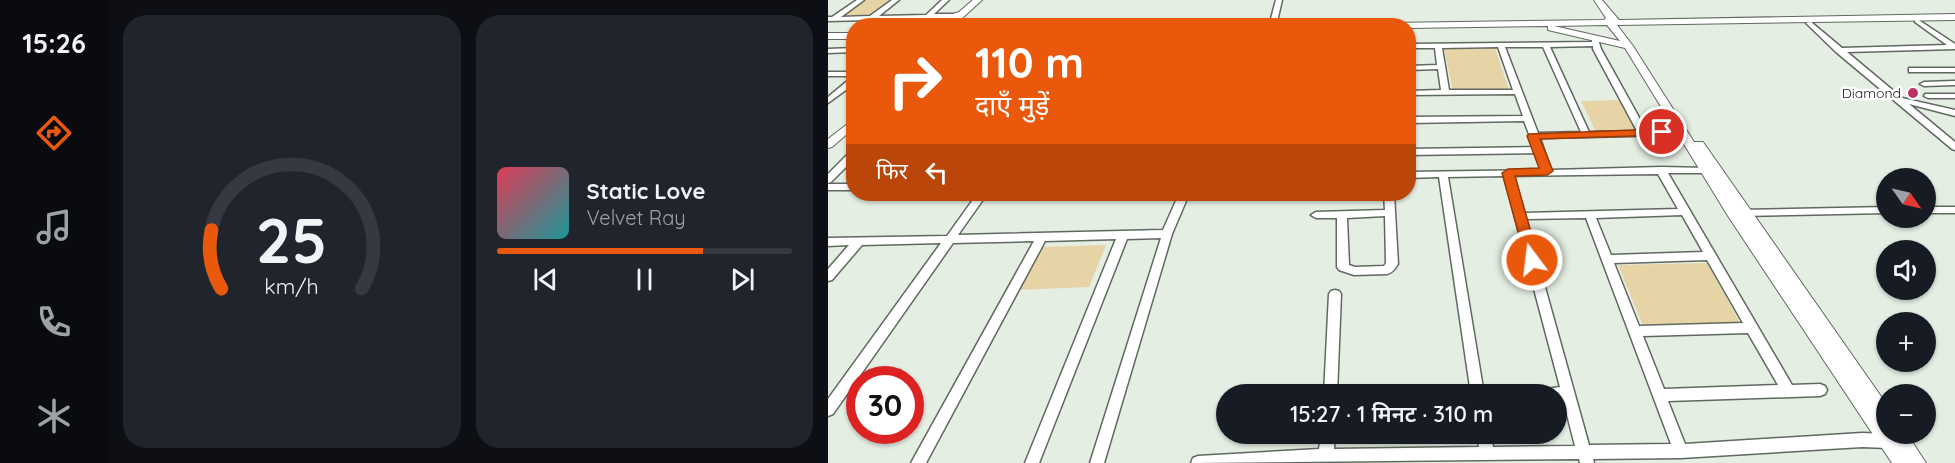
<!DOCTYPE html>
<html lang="hi">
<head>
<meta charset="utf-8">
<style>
  :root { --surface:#171b24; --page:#20242c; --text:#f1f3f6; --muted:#9ea1a6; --line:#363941; --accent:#ea580c }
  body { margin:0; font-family:Quicksand,"Noto Sans Devanagari",sans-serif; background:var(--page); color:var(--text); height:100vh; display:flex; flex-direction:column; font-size:22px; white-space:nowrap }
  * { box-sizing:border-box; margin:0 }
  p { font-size:20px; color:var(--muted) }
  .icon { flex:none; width:33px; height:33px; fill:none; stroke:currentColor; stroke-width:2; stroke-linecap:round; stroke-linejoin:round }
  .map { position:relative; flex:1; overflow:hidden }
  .drawer { display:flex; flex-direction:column; gap:15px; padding:15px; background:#0d0f14; width:720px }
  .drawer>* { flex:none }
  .guide { position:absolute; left:18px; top:18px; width:570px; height:183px; border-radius:24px; box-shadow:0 2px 4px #0004; background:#ea580c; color:#fff; overflow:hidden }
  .needle { width:39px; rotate:124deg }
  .buttons { position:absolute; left:1048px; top:168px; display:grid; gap:12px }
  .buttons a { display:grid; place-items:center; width:60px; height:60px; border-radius:50%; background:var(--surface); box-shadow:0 2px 4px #0004; font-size:30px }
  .speed { position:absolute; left:18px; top:366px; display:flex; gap:12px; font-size:30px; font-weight:700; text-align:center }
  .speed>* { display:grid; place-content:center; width:78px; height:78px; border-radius:50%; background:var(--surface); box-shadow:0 2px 4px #0004; line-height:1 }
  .speed .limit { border:9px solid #d22; background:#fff; color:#111 }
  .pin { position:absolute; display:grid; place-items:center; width:51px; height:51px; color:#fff; margin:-26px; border:3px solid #fff; border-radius:50%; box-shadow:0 2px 6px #0007 }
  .me { position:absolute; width:66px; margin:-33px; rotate:345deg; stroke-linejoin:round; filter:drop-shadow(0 0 4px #0008) }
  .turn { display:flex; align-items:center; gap:21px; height:126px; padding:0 30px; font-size:27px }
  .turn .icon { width:78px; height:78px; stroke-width:2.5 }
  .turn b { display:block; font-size:42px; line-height:51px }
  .then { display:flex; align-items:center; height:57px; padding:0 30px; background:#0003; gap:12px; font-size:22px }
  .drawer .widget { flex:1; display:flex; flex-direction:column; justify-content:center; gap:9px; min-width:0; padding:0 21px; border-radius:24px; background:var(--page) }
  .drawer .dial { align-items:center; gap:0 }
  .dial svg { height:156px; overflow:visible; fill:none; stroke:var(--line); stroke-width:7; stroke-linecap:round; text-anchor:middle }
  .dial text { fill:var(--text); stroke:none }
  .song { display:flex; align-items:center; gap:18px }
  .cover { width:72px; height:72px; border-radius:9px; background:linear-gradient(135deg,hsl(350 70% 55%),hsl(180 70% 35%)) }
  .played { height:6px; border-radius:3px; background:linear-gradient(90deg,var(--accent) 70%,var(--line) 70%) }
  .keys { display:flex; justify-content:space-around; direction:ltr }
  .drawer .tiles { flex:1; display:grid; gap:15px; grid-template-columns:repeat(2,1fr) }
  .trip { position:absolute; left:388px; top:384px; width:351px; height:60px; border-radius:30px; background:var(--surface); box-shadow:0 2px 4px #0004; font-weight:600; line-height:60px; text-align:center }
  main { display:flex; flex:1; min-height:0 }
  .tabs { display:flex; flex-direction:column; width:108px; justify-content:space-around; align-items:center; background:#090b0e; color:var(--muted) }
  .tabs .icon { width:42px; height:42px }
  .tabs .on { color:var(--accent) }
  .tabs b { font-size:27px; color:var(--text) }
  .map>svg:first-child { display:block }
  .green { fill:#e6d4a6 }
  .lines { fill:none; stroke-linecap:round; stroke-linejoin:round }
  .minor-casing { stroke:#60695f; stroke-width:3 }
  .major-casing { stroke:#60695f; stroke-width:2 }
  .minor { fill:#fff; fill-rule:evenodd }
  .major { fill:#fff; fill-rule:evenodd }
  .route { fill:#ea580c; stroke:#983908; stroke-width:1.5 }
  .poi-dot { fill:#bd3062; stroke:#fff; stroke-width:2 }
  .labels { text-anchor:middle; stroke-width:5; stroke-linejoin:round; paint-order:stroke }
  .far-poi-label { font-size:14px; fill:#202420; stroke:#fff; text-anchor:end }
</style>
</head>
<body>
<main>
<nav class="tabs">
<b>15:26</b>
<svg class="icon on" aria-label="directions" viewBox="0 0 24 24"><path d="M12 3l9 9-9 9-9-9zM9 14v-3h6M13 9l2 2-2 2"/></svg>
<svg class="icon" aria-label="music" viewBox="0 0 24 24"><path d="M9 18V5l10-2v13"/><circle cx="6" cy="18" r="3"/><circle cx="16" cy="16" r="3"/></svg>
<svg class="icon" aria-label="phone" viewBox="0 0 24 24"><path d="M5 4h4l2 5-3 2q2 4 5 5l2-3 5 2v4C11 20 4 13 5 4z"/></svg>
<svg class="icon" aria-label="climate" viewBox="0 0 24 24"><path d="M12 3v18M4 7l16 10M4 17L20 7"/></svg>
</nav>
<section class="drawer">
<div class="tiles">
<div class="widget dial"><svg viewBox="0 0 100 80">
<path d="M14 69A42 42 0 1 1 86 69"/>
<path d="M14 69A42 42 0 0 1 9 39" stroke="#ea580c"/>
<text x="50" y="56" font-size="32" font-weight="700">25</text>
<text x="50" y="72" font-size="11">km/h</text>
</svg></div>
<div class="widget">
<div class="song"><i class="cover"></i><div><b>Static Love</b><p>Velvet Ray</p></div></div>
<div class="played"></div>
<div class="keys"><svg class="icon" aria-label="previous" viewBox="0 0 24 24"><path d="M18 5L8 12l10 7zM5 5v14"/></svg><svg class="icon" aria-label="pause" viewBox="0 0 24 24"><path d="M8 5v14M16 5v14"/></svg><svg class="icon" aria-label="next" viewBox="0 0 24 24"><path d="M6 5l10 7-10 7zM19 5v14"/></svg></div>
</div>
</div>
</section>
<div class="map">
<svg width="1127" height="463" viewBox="0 0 1127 463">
  <rect width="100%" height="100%" fill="#e4eee3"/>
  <g class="green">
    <polygon points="37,0 62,0 41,15 15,15"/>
    <polygon points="667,48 681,90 625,91 616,49"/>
    <polygon points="793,100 811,131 768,132 753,101"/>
    <polygon points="278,245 261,287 189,290 211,247"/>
    <polygon points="879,263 912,323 815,326 790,265"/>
  </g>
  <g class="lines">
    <g class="minor-casing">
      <g id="minor">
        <polygon points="29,0 36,0 13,17 42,16 64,0 71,0 51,16 98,15 114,0 121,0 106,14 125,14 128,16 125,18 0,21 0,17 4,17"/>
        <polygon points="448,0 454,0 448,26 441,26"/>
        <polygon points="1089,19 1127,44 1127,49 1019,52 1074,98 1127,110 1127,116 1081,104 1127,142 1127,150 1124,149 1008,52 978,23 983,22 1014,48 1119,45 1087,22 1087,20"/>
        <path d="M767,37L770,39L773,49L818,130L853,129L857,132L853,135L712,138L723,170L833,167L880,168L882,170L880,172L877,173H840L964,385L992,384L997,386L999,390L997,394L992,396L840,401L857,444L1034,433L1060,434L1065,436L1067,441L1065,446L1060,448L1034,447L853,458L765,459L766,463H752L751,459L363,463L365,458L370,456L491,449L493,434H507L506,449L651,447L649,434H663L665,447L747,446L735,399H729V394H709L711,390L732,387L676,176L620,177L656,394H643L611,177L580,178V172L714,170L708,153L580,155V149L706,147L696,121L580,123V117L695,116L687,94L580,95V91L613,90L610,69L580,70V66L609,65L607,48H580V44L764,42V39ZM765,46V49L809,131L761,132L722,47ZM670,47L685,90H621L614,48ZM677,47H715L753,132L710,133ZM830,174L850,209L696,213L686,176ZM854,215L875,252L783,255L768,218ZM758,218L843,444L761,445L698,219ZM879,260L915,323L811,326L786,263ZM920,333L950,385L836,389L815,336Z"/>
        <polygon points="26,48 26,52 0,53 0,49"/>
        <rect x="1081" y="68" width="46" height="4"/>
        <rect x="0" y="72" width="26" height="4"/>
        <polygon points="23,78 26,78 26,84 0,103 0,97"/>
        <polygon points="1127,81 1127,85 1096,86 1092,84 1096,82"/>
        <polygon points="1097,94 1127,94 1127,98 1100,98 1096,96"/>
        <polygon points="26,150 26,159 3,182 0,183 0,174 23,151"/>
        <rect x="0" y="184" width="26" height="6"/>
        <polygon points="149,194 159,194 130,235 335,230 351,194 361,194 344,234 276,463 262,463 333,238 299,239 211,463 197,463 288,239 217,241 98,463 83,463 206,241 125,243 5,414 0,416 0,399 113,243 34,245 4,280 0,281 0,269 21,245 0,246 0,238 119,236"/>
        <path d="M556,194H566L570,264C567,269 564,273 559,274L526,275L511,270L509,267V218H488L483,215L488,212L557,210ZM557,216L558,263L556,266L527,267L521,265L519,218Z"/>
        <polygon points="1059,207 1059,213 912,216 907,213 912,210"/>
        <rect x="1098" y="207" width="29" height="6"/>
        <polygon points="507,290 511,291 513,294 509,394 496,394 501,294 503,291"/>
      </g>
    </g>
    <g class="major-casing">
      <g id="major">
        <polygon points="145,0 154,0 130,22 124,22 123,20 101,26 85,26 131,12"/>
        <path d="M766,0H774L791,20L1127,14V20L789,25L805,46L866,142H875L1059,405V434H1079L1098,463H1064L900,216L797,48L720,30V26L580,28V26H557L561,23L776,20L778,18ZM779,25L792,41L726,26Z"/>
        <rect x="0" y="33" width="26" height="6"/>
        <polygon points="26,119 26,128 4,147 0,148 0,139"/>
      </g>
    </g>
    <use href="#minor" class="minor"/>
    <use href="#major" class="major"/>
  </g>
  <polygon class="route" points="834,129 838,130 838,135 712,139 725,171 719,175 687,176 711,260 709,264 699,264 674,173 680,169 711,168 699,136 701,134"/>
  <circle class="poi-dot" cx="1085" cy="93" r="6"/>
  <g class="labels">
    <g class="far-poi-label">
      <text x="1073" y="98">Diamond</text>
    </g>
  </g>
</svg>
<div class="buttons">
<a><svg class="needle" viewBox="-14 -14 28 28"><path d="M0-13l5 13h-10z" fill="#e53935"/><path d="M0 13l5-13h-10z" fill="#9ea1a6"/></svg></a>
<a><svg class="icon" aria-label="sound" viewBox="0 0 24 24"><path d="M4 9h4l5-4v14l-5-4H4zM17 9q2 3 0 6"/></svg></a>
<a>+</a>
<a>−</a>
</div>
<div class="speed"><div class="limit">30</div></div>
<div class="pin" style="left:834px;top:132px;background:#d93025"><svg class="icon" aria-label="arrive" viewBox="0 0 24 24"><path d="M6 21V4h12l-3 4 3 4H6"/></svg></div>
<svg class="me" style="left:704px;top:260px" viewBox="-20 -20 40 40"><circle r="17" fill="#ea580c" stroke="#fff" stroke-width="3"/><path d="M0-11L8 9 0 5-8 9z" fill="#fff"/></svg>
<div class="trip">15:27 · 1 मिनट · 310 m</div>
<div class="guide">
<div class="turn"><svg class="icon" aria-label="right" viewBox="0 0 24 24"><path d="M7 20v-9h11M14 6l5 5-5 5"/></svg><div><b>110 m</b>दाएँ मुड़ें</div></div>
<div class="then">फिर<svg class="icon" aria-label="left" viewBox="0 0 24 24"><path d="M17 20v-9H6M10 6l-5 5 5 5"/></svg></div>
</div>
</div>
</main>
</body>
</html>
